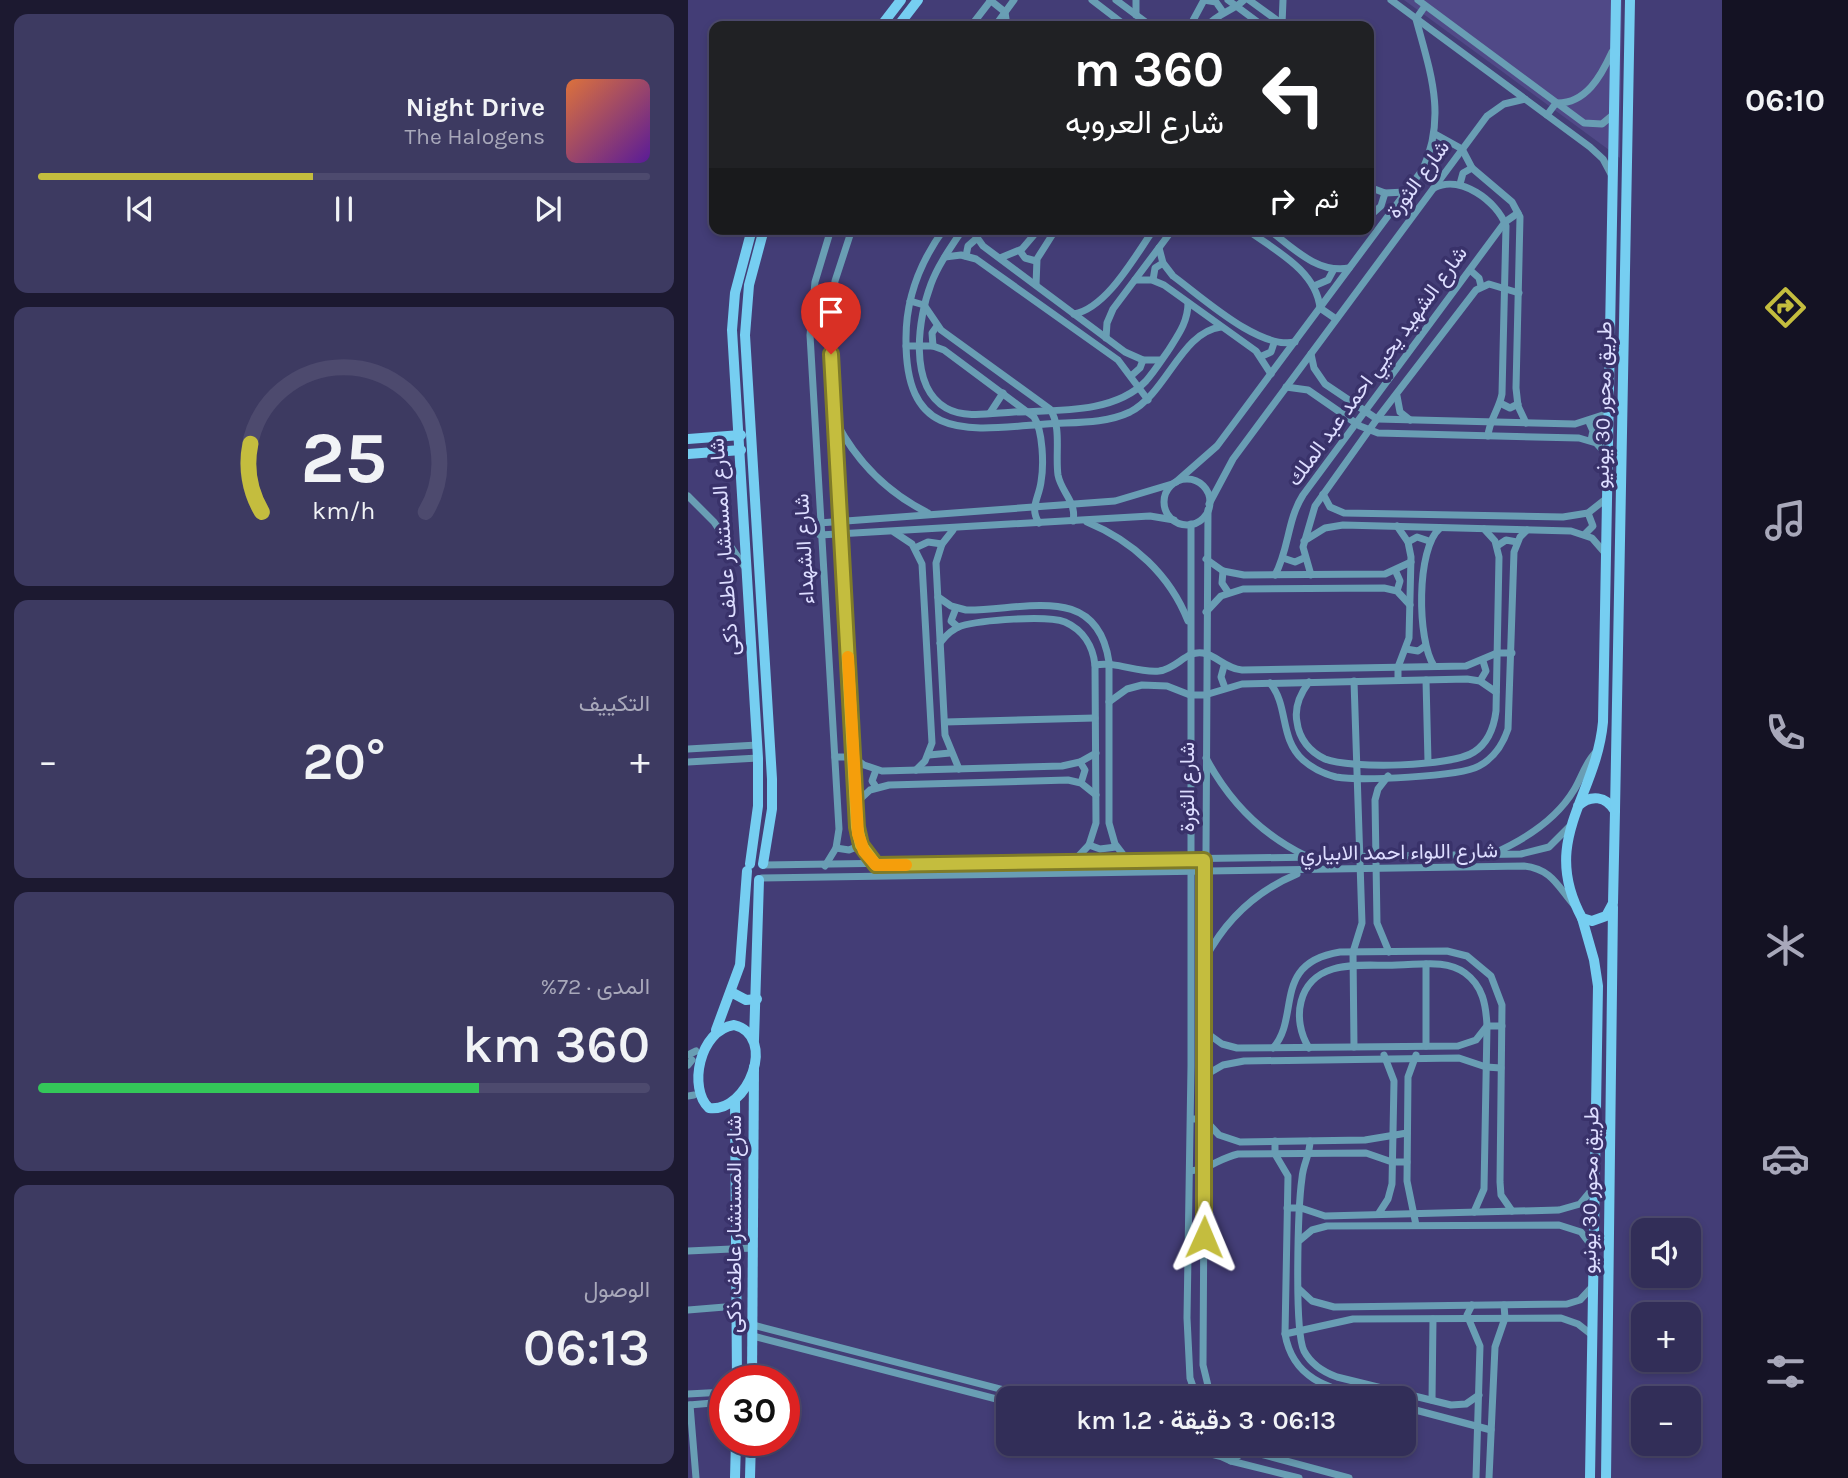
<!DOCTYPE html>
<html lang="ar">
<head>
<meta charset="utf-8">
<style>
  :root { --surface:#322e58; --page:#3d3a61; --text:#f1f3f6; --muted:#a8a8ba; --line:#4d4a6e; --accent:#c4bd3e }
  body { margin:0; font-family:Karla,Vazirmatn,sans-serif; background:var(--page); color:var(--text); direction:rtl; height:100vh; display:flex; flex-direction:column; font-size:26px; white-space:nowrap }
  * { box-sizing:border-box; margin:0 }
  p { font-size:23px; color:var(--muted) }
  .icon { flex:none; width:38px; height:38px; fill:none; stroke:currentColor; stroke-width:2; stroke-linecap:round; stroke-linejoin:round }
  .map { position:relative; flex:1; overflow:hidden; direction:ltr }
  .details { display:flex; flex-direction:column; gap:14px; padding:14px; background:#1c1930; width:688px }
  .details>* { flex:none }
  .top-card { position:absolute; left:21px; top:21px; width:665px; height:214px; border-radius:14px; box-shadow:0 4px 10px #0003,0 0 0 2px var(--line); direction:rtl; background:#202124; color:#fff; overflow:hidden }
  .tools { position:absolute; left:943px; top:1218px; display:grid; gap:14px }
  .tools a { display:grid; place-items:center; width:70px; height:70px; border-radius:14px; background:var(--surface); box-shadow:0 4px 10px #0003,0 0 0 2px var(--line); font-size:35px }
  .speed { position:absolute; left:21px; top:1365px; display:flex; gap:14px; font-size:35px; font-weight:700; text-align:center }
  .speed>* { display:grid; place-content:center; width:91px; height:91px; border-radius:50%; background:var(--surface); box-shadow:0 4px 10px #0003,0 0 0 2px var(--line); line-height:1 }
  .speed .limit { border:10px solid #d22; background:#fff; color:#111 }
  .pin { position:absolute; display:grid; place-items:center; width:60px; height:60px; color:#fff; margin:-72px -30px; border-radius:50% 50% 50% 0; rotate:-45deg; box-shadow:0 0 7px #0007 }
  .pin .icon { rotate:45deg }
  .me { position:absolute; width:77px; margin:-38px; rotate:1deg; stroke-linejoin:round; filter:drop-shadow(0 0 5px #0008) }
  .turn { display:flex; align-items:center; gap:24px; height:147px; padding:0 35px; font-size:32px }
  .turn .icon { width:91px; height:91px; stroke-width:2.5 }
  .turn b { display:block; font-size:49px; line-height:60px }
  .then { display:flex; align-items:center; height:66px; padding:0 35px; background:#0003; gap:14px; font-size:26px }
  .big { font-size:52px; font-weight:600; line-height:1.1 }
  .details .card { flex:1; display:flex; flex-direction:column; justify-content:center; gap:10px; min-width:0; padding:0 24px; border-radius:14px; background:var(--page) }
  .details .dial { align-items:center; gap:0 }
  .dial svg { height:182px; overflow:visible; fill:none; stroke:var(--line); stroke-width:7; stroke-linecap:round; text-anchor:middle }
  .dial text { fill:var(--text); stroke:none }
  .song { display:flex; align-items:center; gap:21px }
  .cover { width:84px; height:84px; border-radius:10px; background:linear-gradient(135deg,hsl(20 70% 55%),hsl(270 70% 35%)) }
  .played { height:7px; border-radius:4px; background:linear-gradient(90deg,var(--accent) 45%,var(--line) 45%) }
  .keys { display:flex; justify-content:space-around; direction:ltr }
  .heat { display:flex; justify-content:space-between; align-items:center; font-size:38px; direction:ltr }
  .charge { height:10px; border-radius:5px; background:linear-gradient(90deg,#34c759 72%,var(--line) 0) }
  .trip { position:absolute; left:308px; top:1386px; width:420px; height:70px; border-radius:14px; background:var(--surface); box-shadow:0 4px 10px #0003,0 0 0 2px var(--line); font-weight:600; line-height:70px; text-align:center; direction:rtl }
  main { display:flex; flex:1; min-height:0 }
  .tab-bar { display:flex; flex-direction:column; width:126px; justify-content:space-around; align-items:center; background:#141223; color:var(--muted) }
  .tab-bar .icon { width:49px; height:49px }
  .tab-bar .current { color:var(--accent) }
  .tab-bar b { font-size:32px; color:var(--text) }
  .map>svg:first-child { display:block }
  .built { fill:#504987 }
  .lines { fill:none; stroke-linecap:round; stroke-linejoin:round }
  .street { stroke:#699eb4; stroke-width:7 }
  .secondary { stroke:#76cef1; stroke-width:10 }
  .route-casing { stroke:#7f7b28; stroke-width:18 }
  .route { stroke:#c4bd3e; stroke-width:12 }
  .slow { stroke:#f59e0b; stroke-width:12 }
  .labels { text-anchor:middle; stroke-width:7; stroke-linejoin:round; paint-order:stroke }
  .street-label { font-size:21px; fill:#ddf; stroke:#39326a }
</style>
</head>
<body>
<main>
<nav class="tab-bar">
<b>06:10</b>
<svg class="icon current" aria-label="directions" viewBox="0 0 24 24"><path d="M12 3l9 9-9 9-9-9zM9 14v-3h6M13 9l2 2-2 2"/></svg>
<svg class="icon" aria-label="music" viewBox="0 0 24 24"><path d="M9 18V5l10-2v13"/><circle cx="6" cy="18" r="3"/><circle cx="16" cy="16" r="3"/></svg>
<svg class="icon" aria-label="phone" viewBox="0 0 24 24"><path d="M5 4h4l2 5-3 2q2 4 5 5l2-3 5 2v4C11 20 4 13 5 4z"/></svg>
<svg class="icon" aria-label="climate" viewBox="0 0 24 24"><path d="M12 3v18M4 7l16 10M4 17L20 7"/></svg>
<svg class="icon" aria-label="car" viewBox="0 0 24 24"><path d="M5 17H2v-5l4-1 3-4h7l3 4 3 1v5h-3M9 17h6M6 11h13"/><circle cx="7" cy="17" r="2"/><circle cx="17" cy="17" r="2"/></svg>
<svg class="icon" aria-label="filters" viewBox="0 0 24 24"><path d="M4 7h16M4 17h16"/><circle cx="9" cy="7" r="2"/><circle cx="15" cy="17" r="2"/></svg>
</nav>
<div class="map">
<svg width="1035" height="1478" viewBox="0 0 1035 1478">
  <rect width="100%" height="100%" fill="#433d76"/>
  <polygon class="built" points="716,0 934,0 932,158 819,75"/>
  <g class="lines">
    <g class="street">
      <polyline points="302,0 317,12 319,26"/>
      <polyline points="404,0 438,26"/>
      <polyline points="428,0 463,26"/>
      <polyline points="516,0 528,2 535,12"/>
      <polyline points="540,0 575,26"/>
      <polyline points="561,0 597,26"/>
      <polyline points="703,0 902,147 915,159 923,174"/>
      <polyline points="730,0 896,123 914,124 926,114"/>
      <polyline points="448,15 448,0"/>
      <polyline points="594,24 595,0"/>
      <polyline points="283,26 303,0"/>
      <polyline points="307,26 326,0"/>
      <polyline points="502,26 516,0"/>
      <path d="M519,26C530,13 545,11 556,0"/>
      <path d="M859,115L868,103C898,104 913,76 924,52"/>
      <polyline points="747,134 774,149 784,168 824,202 832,217 828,388 830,406 838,423"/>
      <polyline points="772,184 775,173 784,168"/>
      <polyline points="681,187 697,193 717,192"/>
      <path d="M746,188C772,174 809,201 818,226L814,394C811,410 801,420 800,436"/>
      <polyline points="683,215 693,206 697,193"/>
      <polyline points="164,229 147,281 142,329 169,827 173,845 188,865"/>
      <path d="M256,229C232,262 218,297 218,338C217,443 279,430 358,424C386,422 417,424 442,412C479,393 493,332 533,327"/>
      <path d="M275,229C263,247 250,265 243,284C230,318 220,386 258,408C277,419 305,413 326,412C369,410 426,414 458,381C466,372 473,361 480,351C490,335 500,322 500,303"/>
      <polyline points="283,229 295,246 437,352 455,360 473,360"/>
      <path d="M558,229C586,250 628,270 632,308L648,319"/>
      <path d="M580,229C604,247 629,274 661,268"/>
      <path d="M471,248L475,263L485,276C514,297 571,350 607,342"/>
      <polyline points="332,251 337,258 348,261"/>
      <polyline points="278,256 280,246 288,239"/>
      <polyline points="257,257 273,255 288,259 430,360 460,400"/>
      <polyline points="312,258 334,249 351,229"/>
      <polyline points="782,270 791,278 793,286"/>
      <polyline points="447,280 464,280 476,285 568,351 583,374"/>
      <polyline points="465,280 467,268 475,263"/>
      <polyline points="348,285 349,259 368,229"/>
      <polyline points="626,286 640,280 646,269"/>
      <path d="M222,301L236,305L253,330L362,409C374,427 367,454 370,475C373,492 389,502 385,521"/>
      <path d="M386,314C419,308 447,256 466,229"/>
      <polyline points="418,338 419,323 425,309 485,229"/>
      <path d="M218,346H245L256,350L346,417C355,431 356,465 353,482C351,498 341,508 351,523"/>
      <polyline points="245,346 244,333 249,326"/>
      <polyline points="623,354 626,368 637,384 689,419 887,424 921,413"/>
      <polyline points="574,356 583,352 586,343"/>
      <polyline points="443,376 452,368 455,360"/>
      <polyline points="598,387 620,390 672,426 690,433 891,438 908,443 920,456"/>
      <polyline points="709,396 712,412 722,420"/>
      <polyline points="812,403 822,408 830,404"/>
      <polyline points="302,413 315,393"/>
      <path d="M148,422C169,462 200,493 240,513"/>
      <polyline points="901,422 905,431 903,440"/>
      <circle cx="499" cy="502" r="23"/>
      <path d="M488,482L529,446L735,169C759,116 742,71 728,19L737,6"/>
      <polyline points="635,494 642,507 656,513 875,517 900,513 919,498"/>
      <polyline points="0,496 26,522 56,566"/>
      <polyline points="521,504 545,459 799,116 816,104 837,99"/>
      <polyline points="520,510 515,1365 523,1398"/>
      <path d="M399,522C445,541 482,575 500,621"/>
      <polyline points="131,523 427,501 484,484"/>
      <polyline points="503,524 503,1066 499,1318 502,1378 509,1398"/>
      <polyline points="709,526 720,542 723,557 721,638 710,667 710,680"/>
      <polyline points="265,530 254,544 248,563 257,735 271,769"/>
      <polyline points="206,532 224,544 234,564 244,743 237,761 228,770"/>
      <polyline points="897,534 905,526 900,513"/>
      <polyline points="132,535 462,516 486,520"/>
      <polyline points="616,541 637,528 655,525 883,531 904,538 917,553"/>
      <polyline points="720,542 729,537 741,541"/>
      <polyline points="809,546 818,540 829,542"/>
      <polyline points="227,548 240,542 254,544"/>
      <polyline points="595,558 607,562 616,558"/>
      <polyline points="518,559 535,571 556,575 697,574 723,562"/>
      <polyline points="535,571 534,583 540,592"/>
      <polyline points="708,572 712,581 709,591"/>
      <path d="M587,575C601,550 599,520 615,495L817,222L830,213"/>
      <polyline points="623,575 615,547 627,506 689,419 788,290 801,284 831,293"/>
      <path d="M250,597L263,606L278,610C335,611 409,581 421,662V823L427,844L440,861"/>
      <polyline points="268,608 263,621 270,627"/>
      <polyline points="518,612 533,596 555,589 696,588 709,591 722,605"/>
      <path d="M252,643C258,635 264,629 273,626C293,620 359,615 377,622C395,630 405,646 407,665L408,823L401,845L385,862"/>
      <polyline points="718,649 730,651 737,646"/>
      <path d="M407,665C429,661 448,673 471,671C489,669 498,650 515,653C528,655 538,669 554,670L778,666L809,653H824"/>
      <polyline points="536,666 533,677 537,688"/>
      <path d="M746,666C729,641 728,548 752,528"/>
      <polyline points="738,680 740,762"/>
      <polyline points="792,681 798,671 795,661"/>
      <path d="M621,682C612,694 606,707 609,722C611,739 622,752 637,759C662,769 764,767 786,752C800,743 806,727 808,711L811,557L807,541L796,529"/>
      <path d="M582,683C601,706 591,738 615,760C624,768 636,774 648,777C672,781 771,777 791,766C806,758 815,744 820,729L826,552L832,537L839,530"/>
      <polyline points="421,702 439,689 454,685 479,686 502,695 517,695 554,684 779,679 792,681 808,692"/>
      <polyline points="257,722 407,718"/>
      <polyline points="0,749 69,745"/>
      <polyline points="241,755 262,753"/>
      <polyline points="147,757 165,757 176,765 194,771 374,766 392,762 408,753"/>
      <path d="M518,758C541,801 574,835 618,856"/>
      <polyline points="0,762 70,758"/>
      <polyline points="392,762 397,770 393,783"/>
      <polyline points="188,770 184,781 188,787"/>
      <polyline points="700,776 690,789 687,800 689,923 701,952"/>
      <polyline points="168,803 182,790 201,785 380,780 393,783 408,795"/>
      <polyline points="401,845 412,849 428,847"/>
      <polyline points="148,848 161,850 173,845"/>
      <path d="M804,854C836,840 868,820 886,790C894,777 897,763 908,752"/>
      <polyline points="76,865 833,854 861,847 881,827"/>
      <polyline points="137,866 148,848 151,829 122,335 127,282 143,229"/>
      <path d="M74,878L836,866C864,869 870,887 886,905"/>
      <path d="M517,959C537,921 568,891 609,874"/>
      <polyline points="516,1031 534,1044 549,1048 770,1046 788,1040 799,1026 814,1026"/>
      <polyline points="738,1046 738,964"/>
      <polyline points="666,1047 665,952 674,923 666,681"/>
      <path d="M585,1048C613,1017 583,963 652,952L759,951L779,956L803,976L814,1005L812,1182L813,1195L824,1211"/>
      <path d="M621,1048C603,1019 610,979 645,969C665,963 689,966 709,965C732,965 758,959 777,973C795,986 798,1005 799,1026L796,1189L786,1212"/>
      <polyline points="0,1055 8,1051"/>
      <polyline points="0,1065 4,1060"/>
      <polyline points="516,1076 535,1065 556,1061 771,1058 798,1067 813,1068"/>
      <polyline points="0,1096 6,1095"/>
      <polyline points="503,1119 516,1119 531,1135 552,1142 677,1140 719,1133"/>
      <path d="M587,1141V1154L600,1176L597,1334C605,1380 641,1388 681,1398"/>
      <path d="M622,1141C622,1155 615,1164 614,1178C610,1206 606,1330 616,1351C623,1364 635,1372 649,1377L763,1405L778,1404L791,1395"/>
      <path d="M502,1171C521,1170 531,1158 550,1154L678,1153L704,1162H719"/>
      <polyline points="599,1208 613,1208 637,1216 871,1210 892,1204 906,1187"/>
      <polyline points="691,1213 700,1199 704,1184 706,1081 696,1055"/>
      <polyline points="728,1225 719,1181 720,1077 728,1055"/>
      <polyline points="612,1240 624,1230 639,1226 871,1225 893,1232 905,1248"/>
      <polyline points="0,1251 65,1248"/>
      <polyline points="611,1289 624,1301 646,1307 879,1304 892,1300 905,1286"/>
      <polyline points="784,1305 779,1315 792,1346 788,1478"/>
      <polyline points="0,1310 49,1306"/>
      <polyline points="65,1325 347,1398"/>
      <polyline points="597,1334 665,1319 873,1318 890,1324 904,1335"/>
      <polyline points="65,1336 320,1402"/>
      <polyline points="0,1394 37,1392"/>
      <polyline points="744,1400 745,1319"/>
      <polyline points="1,1405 37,1402"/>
      <polyline points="2,1405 8,1478"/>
      <polyline points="716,1407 803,1430"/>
      <polyline points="485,1444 531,1456"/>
      <polyline points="530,1444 532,1456 543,1461 553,1454 554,1445"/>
      <polyline points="555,1446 569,1453 661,1478"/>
      <polyline points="543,1461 611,1478"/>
      <polyline points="801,1478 807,1347 817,1318 816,1305"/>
    </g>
    <g class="secondary">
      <polyline points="193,26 213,0"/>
      <polyline points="210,26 230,0"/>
      <polyline points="0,439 53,435"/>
      <polyline points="0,454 53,450"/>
      <path d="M890,806C903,794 918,796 927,811L925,903L918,916L904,921L894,918C851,839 908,798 915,722L928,0"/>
      <polyline points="927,811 942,0"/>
      <polyline points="62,864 70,806 70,758 44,330 47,293 64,229"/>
      <polyline points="75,864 84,809 84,779 57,335 61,285 76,229"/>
      <polyline points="894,918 906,960 910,986 902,1478"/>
      <polyline points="43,992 58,1000 69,999"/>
      <path d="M46,1025C90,1036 60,1113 21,1108C0,1089 11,1030 46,1025Z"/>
      <polyline points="28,1030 52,965 59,871"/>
      <polyline points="66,1040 71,880"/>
      <polyline points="47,1100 49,1381"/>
      <polyline points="64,1381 66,1067"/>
      <polyline points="47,1478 48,1440"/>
      <polyline points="62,1478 63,1440"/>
      <polyline points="918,1478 925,907"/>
    </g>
  </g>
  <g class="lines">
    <g class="route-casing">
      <polyline id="route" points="143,354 169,827 173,845 188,865 516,860 516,1237"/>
    </g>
    <use href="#route" class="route"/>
    <polyline class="slow" points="160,657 170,834 176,851 188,865 218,865"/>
  </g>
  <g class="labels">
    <g class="street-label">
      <text transform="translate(730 179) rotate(-54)" y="7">شارع الثورة</text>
      <text transform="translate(689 366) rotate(-54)" y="7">شارع الشهيد يحيي احمد عبد الملك</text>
      <text transform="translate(915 405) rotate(-89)" y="7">طريق محور 30 يونيو</text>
      <text transform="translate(36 547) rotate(-94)" y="7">شارع المستشار عاطف ذكى</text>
      <text transform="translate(116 549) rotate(-93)" y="7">شارع الشهداء</text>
      <text transform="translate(499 787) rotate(-90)" y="7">شارع الثورة</text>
      <text transform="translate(711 852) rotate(-1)" y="7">شارع اللواء احمد الابياري</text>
      <text transform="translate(902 1190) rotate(-89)" y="7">طريق محور 30 يونيو</text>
      <text transform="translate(46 1224) rotate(-90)" y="7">شارع المستشار عاطف ذكى</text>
    </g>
  </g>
</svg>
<div class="tools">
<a><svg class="icon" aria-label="sound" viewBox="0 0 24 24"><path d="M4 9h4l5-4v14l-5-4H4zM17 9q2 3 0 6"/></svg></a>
<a>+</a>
<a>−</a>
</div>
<div class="speed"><div class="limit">30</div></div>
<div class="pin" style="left:143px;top:354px;background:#d93025"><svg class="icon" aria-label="arrive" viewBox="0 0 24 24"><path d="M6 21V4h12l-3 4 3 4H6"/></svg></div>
<svg class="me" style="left:516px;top:1237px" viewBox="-20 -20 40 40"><path d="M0-17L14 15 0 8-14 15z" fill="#c4bd3e" stroke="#fff" stroke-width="4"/></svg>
<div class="trip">06:13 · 3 دقيقة · 1.2 km</div>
<div class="top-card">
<div class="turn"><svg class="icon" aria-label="left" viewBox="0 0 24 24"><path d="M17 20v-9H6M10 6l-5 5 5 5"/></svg><div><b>360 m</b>شارع العروبه</div></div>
<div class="then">ثم<svg class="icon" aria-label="right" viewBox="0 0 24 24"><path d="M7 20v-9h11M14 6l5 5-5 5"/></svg></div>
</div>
</div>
<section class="details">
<div class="card">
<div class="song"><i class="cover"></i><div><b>Night Drive</b><p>The Halogens</p></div></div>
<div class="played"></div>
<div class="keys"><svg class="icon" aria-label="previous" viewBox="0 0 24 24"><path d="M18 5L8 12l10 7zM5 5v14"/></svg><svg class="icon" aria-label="pause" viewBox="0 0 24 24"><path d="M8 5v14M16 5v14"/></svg><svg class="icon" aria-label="next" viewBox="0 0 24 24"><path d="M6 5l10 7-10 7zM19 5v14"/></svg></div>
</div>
<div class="card dial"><svg viewBox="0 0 100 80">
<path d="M14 69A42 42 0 1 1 86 69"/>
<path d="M14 69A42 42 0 0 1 9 39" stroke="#c4bd3e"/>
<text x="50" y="56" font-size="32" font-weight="700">25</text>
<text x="50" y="72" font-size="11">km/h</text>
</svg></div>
<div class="card"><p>التكييف</p>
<div class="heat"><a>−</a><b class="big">20°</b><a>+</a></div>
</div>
<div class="card"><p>المدى · 72%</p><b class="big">360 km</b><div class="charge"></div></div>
<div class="card"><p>الوصول</p><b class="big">06:13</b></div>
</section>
</main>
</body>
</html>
